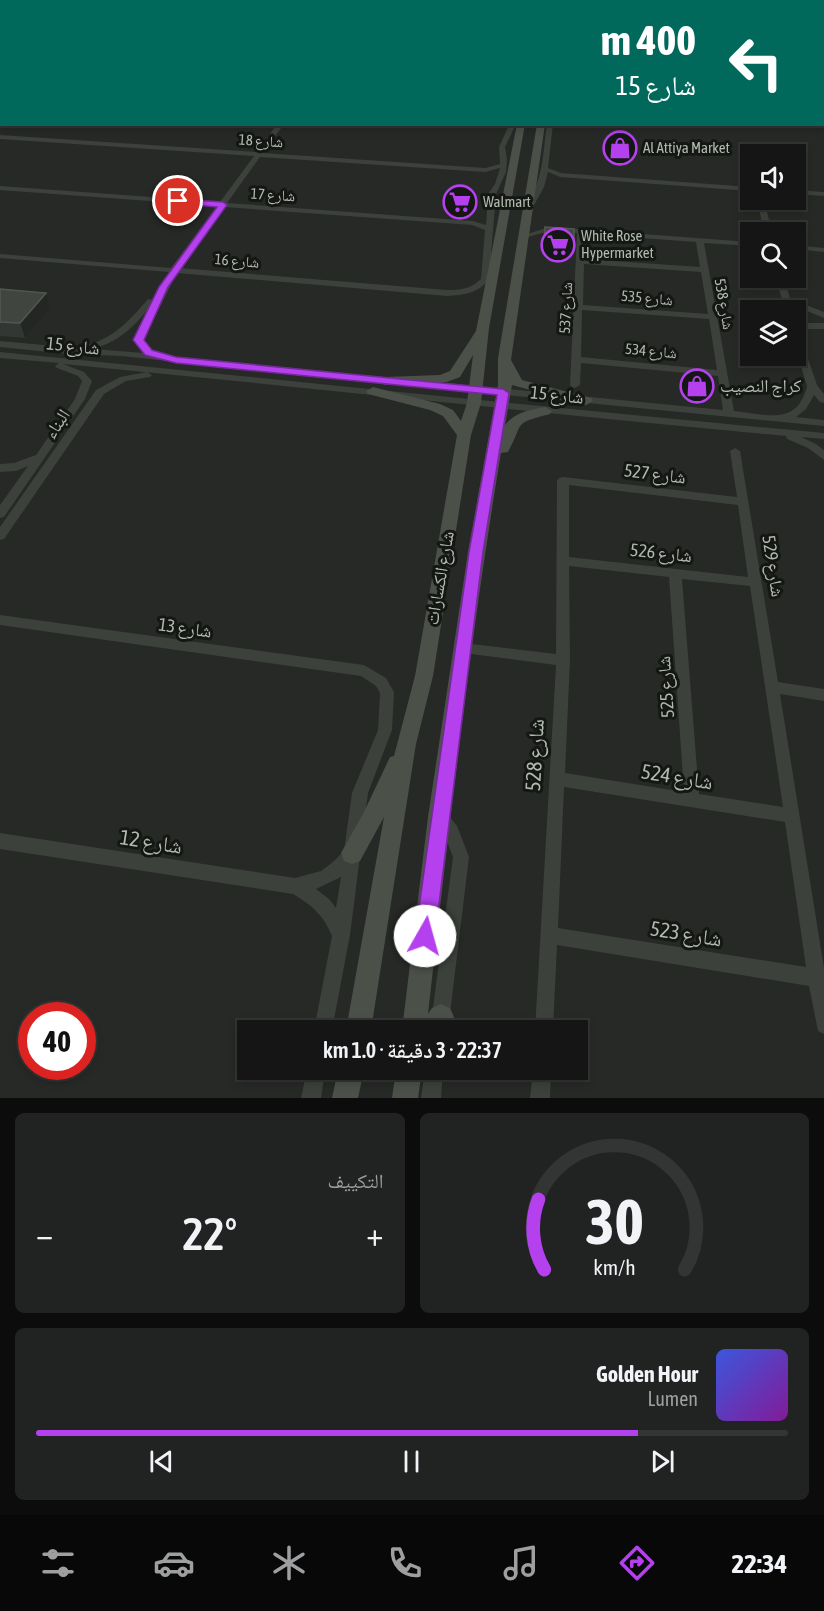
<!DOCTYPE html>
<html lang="ar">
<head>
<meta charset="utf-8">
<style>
  :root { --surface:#141514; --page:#212222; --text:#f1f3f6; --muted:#9d9fa0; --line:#333434; --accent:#b440ee }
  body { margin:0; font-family:"Asap Condensed","Noto Naskh Arabic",sans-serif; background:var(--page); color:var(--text); direction:rtl; height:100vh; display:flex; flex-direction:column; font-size:22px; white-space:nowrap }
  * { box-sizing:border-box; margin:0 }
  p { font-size:20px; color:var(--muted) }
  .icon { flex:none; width:33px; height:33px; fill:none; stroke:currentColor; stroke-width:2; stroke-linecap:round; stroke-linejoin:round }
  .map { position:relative; height:1098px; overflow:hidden; direction:ltr }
  .sheet { display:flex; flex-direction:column; gap:15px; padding:15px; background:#0b0c0b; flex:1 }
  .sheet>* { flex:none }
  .hud { position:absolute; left:0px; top:0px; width:825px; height:126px; box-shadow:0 3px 9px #0003,0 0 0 2px var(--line); direction:rtl; background:#00695c; color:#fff; overflow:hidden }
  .fabs { position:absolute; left:740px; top:144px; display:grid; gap:12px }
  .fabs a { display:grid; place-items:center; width:66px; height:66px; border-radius:0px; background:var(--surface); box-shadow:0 3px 9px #0003,0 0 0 2px var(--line); font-size:30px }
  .speed { position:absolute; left:18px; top:1002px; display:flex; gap:12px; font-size:30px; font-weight:700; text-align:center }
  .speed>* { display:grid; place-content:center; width:78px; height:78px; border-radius:50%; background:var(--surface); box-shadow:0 3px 9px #0003,0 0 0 2px var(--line); line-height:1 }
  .speed .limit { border:9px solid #d22; background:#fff; color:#111 }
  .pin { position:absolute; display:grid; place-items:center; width:51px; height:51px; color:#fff; margin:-26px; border:3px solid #fff; border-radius:50%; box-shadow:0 2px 6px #0007 }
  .me { position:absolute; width:66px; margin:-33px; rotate:7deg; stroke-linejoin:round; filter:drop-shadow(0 0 4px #0008) }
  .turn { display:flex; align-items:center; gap:21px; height:126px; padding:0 30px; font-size:27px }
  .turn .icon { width:78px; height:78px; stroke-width:2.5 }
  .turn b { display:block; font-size:42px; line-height:51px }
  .big { font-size:45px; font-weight:600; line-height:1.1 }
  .sheet .tile { flex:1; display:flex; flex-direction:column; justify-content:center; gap:9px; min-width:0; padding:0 21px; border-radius:9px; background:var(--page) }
  .sheet .dial { align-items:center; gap:0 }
  .dial svg { height:156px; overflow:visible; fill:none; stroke:var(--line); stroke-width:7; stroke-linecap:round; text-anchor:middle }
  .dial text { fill:var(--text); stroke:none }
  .song { display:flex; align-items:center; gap:18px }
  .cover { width:72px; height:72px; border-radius:9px; background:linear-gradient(135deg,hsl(230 70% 55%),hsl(290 70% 35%)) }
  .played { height:6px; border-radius:3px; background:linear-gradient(90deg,var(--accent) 80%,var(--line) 80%) }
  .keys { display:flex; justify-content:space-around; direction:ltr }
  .heat { display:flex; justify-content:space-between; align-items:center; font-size:33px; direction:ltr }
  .sheet .tiles { flex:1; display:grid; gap:15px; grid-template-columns:1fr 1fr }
  .tile:last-child { grid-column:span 2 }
  .trip { position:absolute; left:237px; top:1020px; width:351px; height:60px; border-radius:0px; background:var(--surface); box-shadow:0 3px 9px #0003,0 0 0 2px var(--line); font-weight:600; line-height:60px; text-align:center; direction:rtl }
  .menu { display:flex; height:96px; justify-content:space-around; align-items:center; background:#080808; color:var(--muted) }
  .menu .icon { width:42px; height:42px }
  .menu .on { color:var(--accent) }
  .menu b { font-size:27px; color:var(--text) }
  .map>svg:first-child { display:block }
  .built { fill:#262926; fill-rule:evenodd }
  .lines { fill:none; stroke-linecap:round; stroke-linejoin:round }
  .street { fill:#3c413b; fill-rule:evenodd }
  .secondary { fill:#4b5149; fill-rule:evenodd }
  .wall { fill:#333733 }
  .shaded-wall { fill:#242624 }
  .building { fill:#414540; stroke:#525851; stroke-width:1.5 }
  .route { fill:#b440ee; stroke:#752a9b; stroke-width:1.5 }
  .labels { text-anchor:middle; stroke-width:6; stroke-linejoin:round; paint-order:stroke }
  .far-street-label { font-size:15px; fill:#b1bbad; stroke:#151715 }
  .far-poi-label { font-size:15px; fill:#b1bbad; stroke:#151715; text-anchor:start }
  .street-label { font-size:18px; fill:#b1bbad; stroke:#151715 }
  .poi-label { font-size:18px; fill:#b1bbad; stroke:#151715; text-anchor:start }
  .near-street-label { font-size:21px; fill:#b1bbad; stroke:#151715 }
</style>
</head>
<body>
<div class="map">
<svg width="824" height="1098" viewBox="0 0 824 1098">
  <rect width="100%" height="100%" fill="#1a1c1a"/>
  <path class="built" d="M0,0H824V1098H0ZM2,2H824V124H2ZM750,154H795V200H750ZM750,232H795V278H750ZM750,310H795V356H750ZM32,1016H82V1066H32ZM248,1030H578V1070H248Z"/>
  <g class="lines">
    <g class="street">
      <polygon points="19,0 55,2 23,2"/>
      <polygon points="111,0 116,0 109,2"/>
      <polygon points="364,0 368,0 363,2"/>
      <polygon points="695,0 699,0 700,2 695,2"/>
      <polygon points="737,0 741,0 742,2 737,2"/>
      <rect x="0" y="28" width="2" height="4"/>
      <rect x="0" y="58" width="2" height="4"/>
      <polygon points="2,77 2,81 0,82 0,78"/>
      <rect x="0" y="94" width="2" height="4"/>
      <path d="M277,124H284L263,153L485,168L500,164L499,147L509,125L495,128L461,124H516L505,147L507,159L506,172L496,194L489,279C479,293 464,295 447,296L177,273L143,340L151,350L161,355L723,410L718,376L581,363L580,385L575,388L572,387L570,385L577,233L549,231L525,238L521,236L549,227L750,242V246L704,243L734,411C766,414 797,427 807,386L795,347V327L805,323H824V329H806L799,332L817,385L824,394V403L820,402L814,395L806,409L796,417L824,420V426L247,370L122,356L68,354L0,347V341L87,349V345C114,338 130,320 148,299L154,300L169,272L0,258V254L171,268L217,206L0,190V186L220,202L254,156L0,139V135L257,152ZM260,157L485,172L500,168L495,184L488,194L486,225L473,221L227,203ZM224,207L472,225L485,230L481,279C471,289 460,290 447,290L179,268ZM585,234L696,242L700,267L584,259ZM584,264L701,272L708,314L583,305ZM150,307L133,340L144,353L93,349C118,342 134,327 150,307ZM582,310L709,319L717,370L581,357Z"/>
      <path d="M547,124H553L548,168L561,173L750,187V191L560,177L548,172L544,187L533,207H527L526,205C543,181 543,153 547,124Z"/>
      <polygon points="642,124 689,124 686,126"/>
      <polygon points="795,190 824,192 824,196 795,194"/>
      <polygon points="757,200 764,200 772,232 764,232"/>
      <polygon points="795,245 824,248 824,252 795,249"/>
      <polygon points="776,278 784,278 791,302 801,303 824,312 824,318 797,307 793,307 793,310 785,310"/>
      <path d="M0,352C275,379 549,408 824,433V439L801,437L816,444L824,450V460L808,448L787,439L786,436C545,414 304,387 63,364L84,372L92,381L85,399L4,517L0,518V505L28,466L16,471L0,472V464L14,463L36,455L75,399L82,381L78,376L57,368L55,366L59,363L0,358Z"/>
      <polygon points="147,372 152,375 150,377 126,381 104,394 4,539 0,540 0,527 96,390 120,377"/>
      <path d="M735,448L740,451L778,682L824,689V701L780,694L824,968V1034L818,1031L809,986L557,945L553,1030H535L556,665L463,653L458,652L456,648L458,644L463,643L556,654L557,481L559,478L563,477L737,497L730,451ZM569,485L738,505L748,577L569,557ZM569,566L669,577L684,792L565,773L570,660ZM682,579L750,586L783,807L699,794ZM564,787L785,822L806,967L558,928Z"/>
      <path d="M0,615L364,665L386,678L394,692L392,730L368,793L350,935L332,1030H314L332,936C324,916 312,905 293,894L0,849V833L295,878L321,871L333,862L344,851L352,793L378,730L380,693L376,686L361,676L0,625ZM341,877L336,908L329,899L316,889Z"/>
      <polygon points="440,810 446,812 457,826 469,857 448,1030 430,1030 453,857 445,836 432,817 434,812"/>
      <polygon points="307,1070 325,1070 321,1098 301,1098"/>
      <polygon points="425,1070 443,1070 441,1098 421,1098"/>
      <polygon points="533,1070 551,1070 550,1098 530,1098"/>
    </g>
    <g class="secondary">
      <rect x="543" y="0" width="6" height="2"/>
      <rect x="556" y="0" width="6" height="2"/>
      <polygon points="517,124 525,124 489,328 481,403 471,435 433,676 416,744 371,1030 346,1030 384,817 360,861 352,864 344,861 341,853 364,812 390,757 394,756 415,676 457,435 443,416 430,410 368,394 366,391 373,387 440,404 453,410 461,421 467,403 473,355 460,377 447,382 385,385 378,381 385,377 440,375 450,371 476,331"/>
      <path d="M537,124H545L511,360L522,380L591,398L593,401L586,405L512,385L505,425C515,412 530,410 545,407L552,411L550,414C511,424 525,422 508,452L501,453C470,639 449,827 428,1014L432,1008L441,1004L450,1008L454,1017L447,1030H402L428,817L468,552L498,385V358Z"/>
      <polygon points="338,1070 364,1070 358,1098 332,1098"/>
      <polygon points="396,1070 422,1070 418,1098 392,1098"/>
    </g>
  </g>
  <g class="wall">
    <polygon points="545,227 574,242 572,253 543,251"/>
    <polygon points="0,289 46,293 51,308 25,338 0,336"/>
  </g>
  <polygon class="shaded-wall" points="46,293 51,308 25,338 20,323"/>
  <g class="building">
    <polygon points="545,227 574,229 574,242 544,240"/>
    <polygon points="0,289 46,293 20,323 0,322"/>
  </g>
  <polygon class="route" points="178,199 223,202 227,205 168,287 144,340 152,350 176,357 503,389 509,393 483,552 435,936 432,942 425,945 418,942 415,936 469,552 497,395 176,363 145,355 133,340 159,287 217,207 175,203 174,201"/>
  <defs>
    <g id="shop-ring" transform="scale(1.725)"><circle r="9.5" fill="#151715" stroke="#b440ee" stroke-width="1.5"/><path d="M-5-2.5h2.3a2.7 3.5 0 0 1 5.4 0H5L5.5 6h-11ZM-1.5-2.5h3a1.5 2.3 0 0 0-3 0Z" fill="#b440ee"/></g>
    <g id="supermarket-ring" transform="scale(1.725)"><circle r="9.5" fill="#151715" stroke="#b440ee" stroke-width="1.5"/><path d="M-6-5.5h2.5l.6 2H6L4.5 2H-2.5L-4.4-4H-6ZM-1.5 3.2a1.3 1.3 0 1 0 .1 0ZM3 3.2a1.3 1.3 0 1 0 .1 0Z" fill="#b440ee"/></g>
  </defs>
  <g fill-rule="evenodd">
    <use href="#shop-ring" x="620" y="148"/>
    <use href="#supermarket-ring" x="460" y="202"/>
    <use href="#supermarket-ring" x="558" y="245"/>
    <use href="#shop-ring" x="697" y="386"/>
  </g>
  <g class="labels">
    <g class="far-street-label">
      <text transform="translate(261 141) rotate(4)" y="5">شارع 18</text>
      <text transform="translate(273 195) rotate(4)" y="5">شارع 17</text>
      <text transform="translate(237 261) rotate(5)" y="5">شارع 16</text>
      <text transform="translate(647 298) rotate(5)" y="5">شارع 535</text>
      <text transform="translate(724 304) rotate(80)" y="5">شارع 538</text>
      <text transform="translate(566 308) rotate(-87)" y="5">شارع 537</text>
      <text transform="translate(651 351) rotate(5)" y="5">شارع 534</text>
    </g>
    <g class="far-poi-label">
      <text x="643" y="153">Al Attiya Market</text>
      <text x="483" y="207">Walmart</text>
      <text x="581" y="241">White Rose<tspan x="581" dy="17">Hypermarket</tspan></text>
    </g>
    <g class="street-label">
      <text transform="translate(73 346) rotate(6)" y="6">شارع 15</text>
      <text transform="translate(557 395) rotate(6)" y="6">شارع 15</text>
      <text transform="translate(57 424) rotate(-56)" y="6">البناء</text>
      <text transform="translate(655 474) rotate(7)" y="6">شارع 527</text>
      <text transform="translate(661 553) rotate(6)" y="6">شارع 526</text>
      <text transform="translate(773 566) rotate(81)" y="6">شارع 529</text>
      <text transform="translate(440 578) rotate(-80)" y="6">شارع الكسارات</text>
      <text transform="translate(185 628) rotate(8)" y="6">شارع 13</text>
      <text transform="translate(666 687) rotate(-94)" y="6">شارع 525</text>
    </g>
    <g class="poi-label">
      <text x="720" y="392">كراج النصيب</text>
    </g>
    <g class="near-street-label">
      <text transform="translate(535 755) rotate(-87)" y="7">شارع 528</text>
      <text transform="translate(677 777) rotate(9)" y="7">شارع 524</text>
      <text transform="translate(151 842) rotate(9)" y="7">شارع 12</text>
      <text transform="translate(686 934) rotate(9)" y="7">شارع 523</text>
    </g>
  </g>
</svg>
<div class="fabs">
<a><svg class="icon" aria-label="sound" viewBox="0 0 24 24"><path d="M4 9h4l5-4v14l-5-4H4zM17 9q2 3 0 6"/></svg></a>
<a><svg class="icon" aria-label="search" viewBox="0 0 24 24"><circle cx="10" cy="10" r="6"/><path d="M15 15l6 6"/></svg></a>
<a><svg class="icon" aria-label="layers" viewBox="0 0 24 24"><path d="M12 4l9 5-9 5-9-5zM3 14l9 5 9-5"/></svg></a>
</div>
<div class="speed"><div class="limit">40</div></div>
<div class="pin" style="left:178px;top:201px;background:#d93025"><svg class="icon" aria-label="arrive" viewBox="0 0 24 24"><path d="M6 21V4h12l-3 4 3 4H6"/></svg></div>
<svg class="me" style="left:425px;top:936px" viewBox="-20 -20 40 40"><circle r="19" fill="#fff"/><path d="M0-13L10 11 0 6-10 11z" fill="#b440ee"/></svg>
<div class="trip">22:37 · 3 دقيقة · 1.0 km</div>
<div class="hud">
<div class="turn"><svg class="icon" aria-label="left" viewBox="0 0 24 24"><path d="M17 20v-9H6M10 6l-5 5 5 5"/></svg><div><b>400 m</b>شارع 15</div></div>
</div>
</div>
<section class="sheet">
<div class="tiles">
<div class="tile dial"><svg viewBox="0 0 100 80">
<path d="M14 69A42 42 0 1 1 86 69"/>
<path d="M14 69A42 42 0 0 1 11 33" stroke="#b440ee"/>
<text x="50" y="56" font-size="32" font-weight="700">30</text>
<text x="50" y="72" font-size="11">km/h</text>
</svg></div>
<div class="tile"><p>التكييف</p>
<div class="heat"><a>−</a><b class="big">22°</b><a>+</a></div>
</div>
<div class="tile">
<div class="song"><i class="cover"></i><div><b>Golden Hour</b><p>Lumen</p></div></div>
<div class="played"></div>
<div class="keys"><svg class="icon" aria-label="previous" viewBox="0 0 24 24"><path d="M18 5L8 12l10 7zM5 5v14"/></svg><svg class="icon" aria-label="pause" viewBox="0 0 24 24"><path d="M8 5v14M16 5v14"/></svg><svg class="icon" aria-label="next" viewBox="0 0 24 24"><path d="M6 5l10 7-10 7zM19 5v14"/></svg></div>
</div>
</div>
</section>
<nav class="menu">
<b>22:34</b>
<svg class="icon on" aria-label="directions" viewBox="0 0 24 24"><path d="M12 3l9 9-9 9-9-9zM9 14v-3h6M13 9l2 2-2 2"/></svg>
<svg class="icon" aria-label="music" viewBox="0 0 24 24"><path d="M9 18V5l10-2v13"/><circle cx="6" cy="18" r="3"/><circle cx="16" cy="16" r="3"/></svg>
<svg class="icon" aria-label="phone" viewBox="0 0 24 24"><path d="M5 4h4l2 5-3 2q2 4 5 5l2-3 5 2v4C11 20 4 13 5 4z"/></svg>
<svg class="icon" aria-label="climate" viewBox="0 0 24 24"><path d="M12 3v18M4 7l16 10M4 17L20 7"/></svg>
<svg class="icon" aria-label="car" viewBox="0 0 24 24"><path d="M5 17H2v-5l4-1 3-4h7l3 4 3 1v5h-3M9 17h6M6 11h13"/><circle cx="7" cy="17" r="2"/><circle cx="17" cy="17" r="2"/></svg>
<svg class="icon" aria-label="filters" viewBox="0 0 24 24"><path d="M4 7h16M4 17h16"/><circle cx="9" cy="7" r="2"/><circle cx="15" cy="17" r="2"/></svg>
</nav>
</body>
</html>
